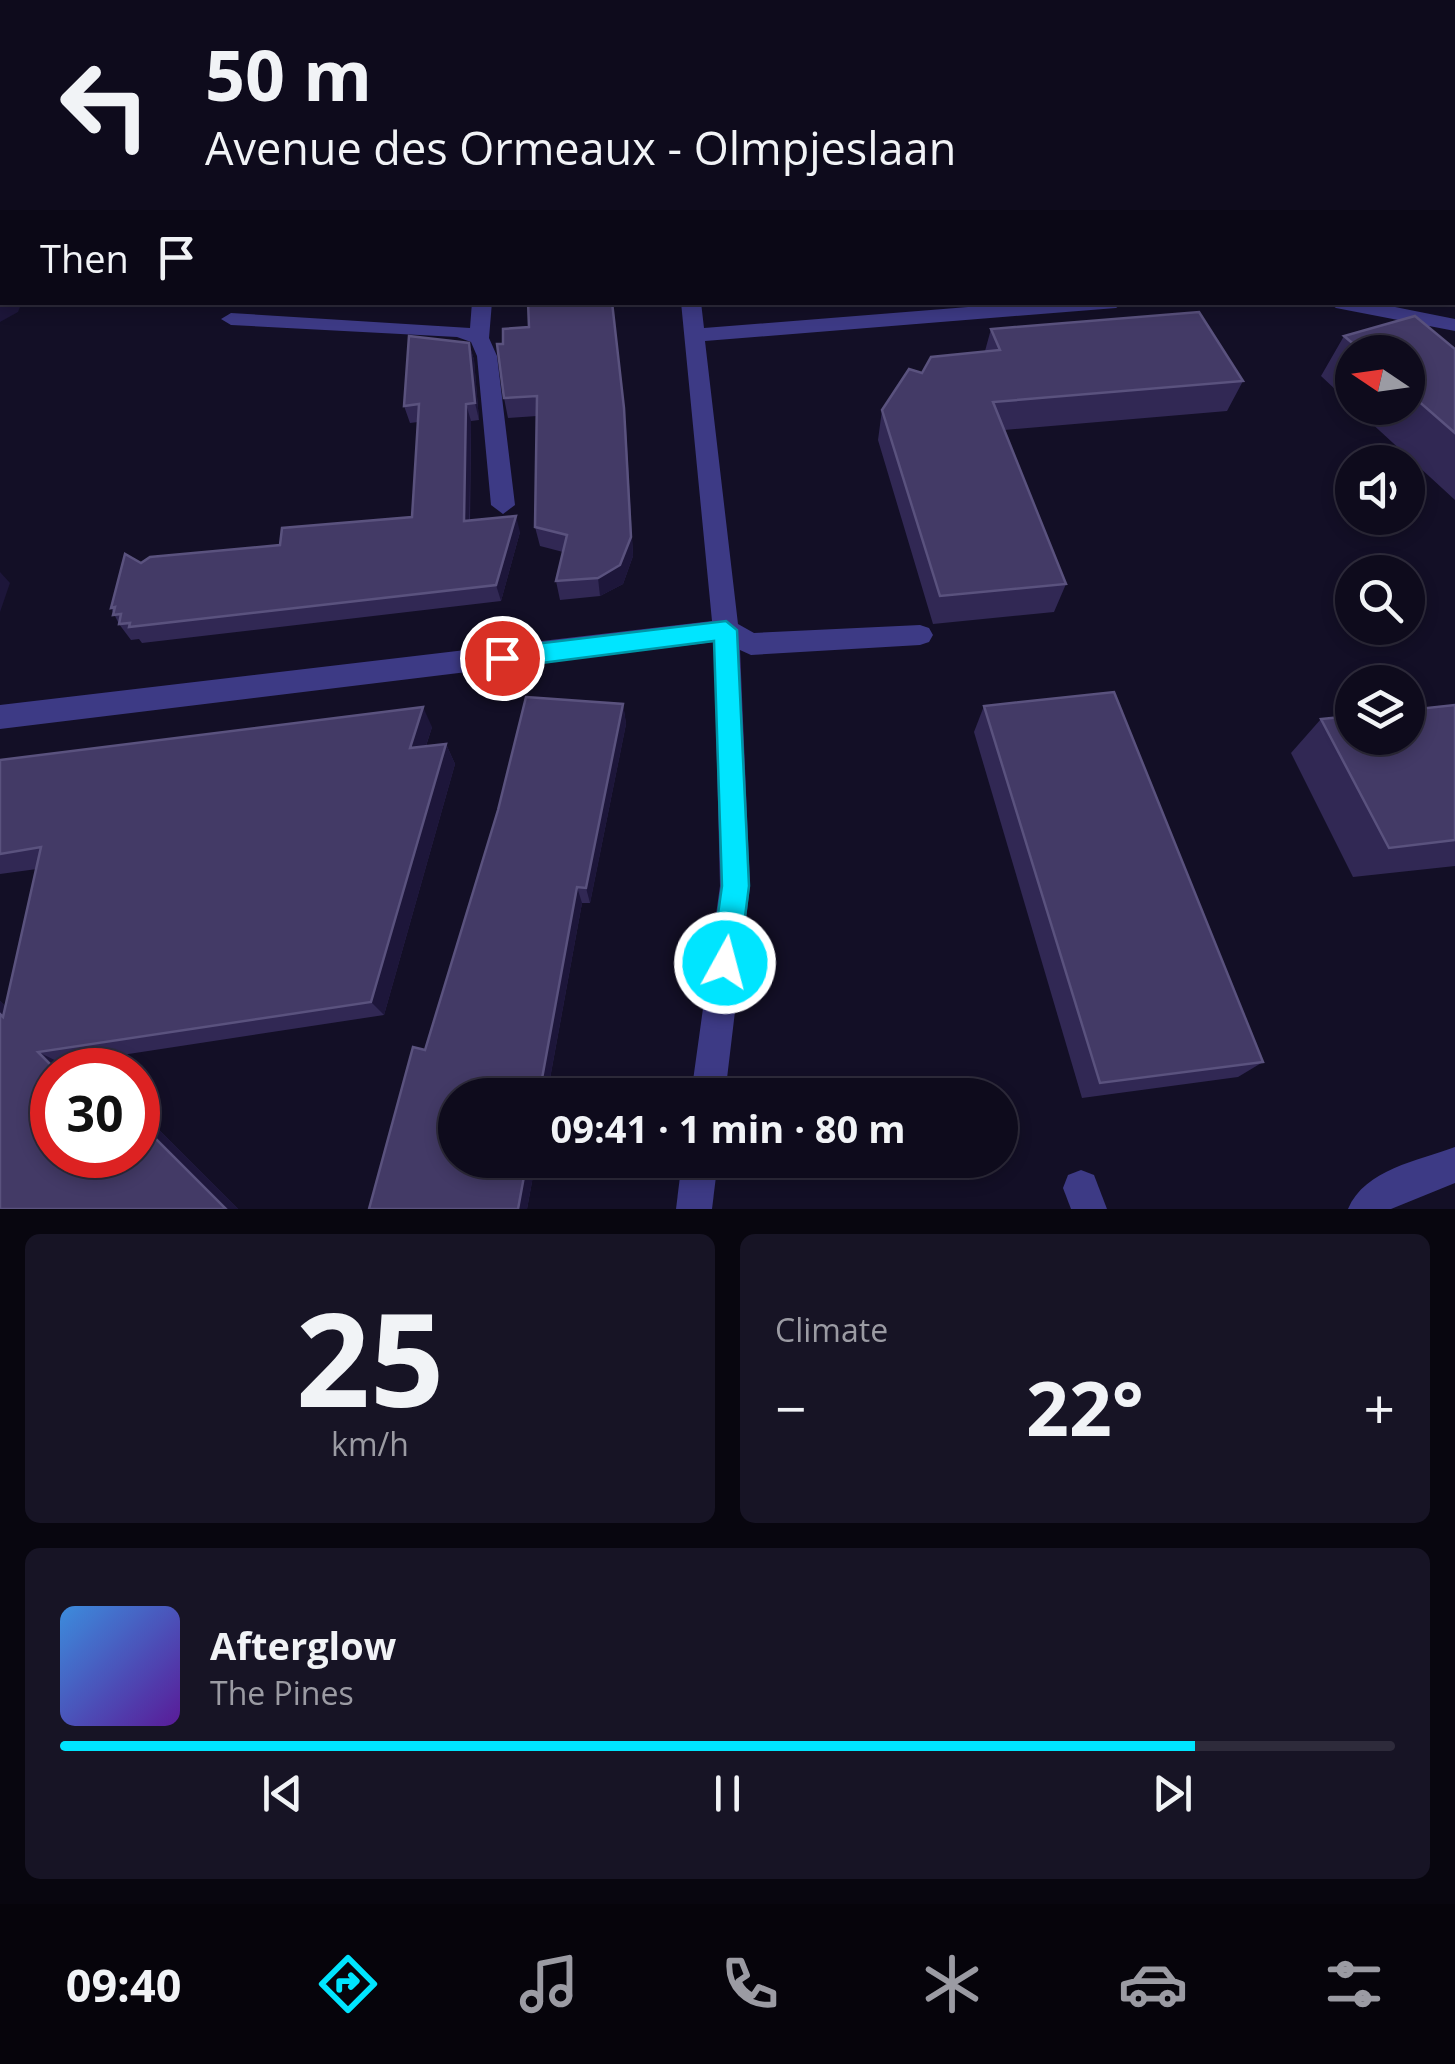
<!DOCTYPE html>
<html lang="en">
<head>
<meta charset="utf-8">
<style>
  :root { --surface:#0e0b1c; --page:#171425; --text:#f1f3f6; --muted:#9b9ba3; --line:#2e2b3b; --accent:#00e5ff }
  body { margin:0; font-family:"Open Sans",sans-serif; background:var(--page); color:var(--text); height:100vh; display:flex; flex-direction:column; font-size:38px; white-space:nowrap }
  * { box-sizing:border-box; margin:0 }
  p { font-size:32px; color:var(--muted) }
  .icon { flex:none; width:55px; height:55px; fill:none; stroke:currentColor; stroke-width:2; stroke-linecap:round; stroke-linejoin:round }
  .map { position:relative; height:1209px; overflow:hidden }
  .side { display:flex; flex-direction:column; gap:25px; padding:25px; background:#08060f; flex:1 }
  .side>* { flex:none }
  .guide { position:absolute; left:0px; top:0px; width:1455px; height:305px; box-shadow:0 5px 15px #0003,0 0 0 2px var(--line); background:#0e0b1c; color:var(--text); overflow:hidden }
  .needle { width:65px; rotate:283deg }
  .fabs { position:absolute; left:1335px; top:335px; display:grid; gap:20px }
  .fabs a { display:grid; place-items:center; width:90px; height:90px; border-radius:50%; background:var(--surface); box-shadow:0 5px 15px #0003,0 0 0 2px var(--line); font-size:50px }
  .speed { position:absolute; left:30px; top:1048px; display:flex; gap:20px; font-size:50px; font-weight:700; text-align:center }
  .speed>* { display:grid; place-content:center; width:130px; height:130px; border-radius:50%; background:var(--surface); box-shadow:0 5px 15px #0003,0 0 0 2px var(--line); line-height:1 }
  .speed .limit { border:15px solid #d22; background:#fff; color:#111 }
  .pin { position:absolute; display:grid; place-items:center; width:85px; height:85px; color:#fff; margin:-42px; border:5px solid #fff; border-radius:50%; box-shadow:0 2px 10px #0007 }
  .me { position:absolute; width:110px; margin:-55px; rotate:7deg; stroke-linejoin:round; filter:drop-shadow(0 0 8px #0008) }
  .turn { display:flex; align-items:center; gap:35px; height:210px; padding:0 40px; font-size:45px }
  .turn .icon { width:130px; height:130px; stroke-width:2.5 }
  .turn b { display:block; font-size:70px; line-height:85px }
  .then { display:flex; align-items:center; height:95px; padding:0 40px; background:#0003; gap:20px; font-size:38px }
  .big { font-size:75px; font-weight:700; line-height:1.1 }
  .side .widget { flex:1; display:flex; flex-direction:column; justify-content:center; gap:15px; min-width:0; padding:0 35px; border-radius:15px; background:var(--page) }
  .side .dial { align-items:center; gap:0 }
  .dial b { font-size:130px; line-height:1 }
  .song { display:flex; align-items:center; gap:30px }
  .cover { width:120px; height:120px; border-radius:15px; background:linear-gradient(135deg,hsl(210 70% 55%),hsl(270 70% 35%)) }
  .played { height:10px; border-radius:5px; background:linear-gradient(90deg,var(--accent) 85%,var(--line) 85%) }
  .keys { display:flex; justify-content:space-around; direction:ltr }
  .heat { display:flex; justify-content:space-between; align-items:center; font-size:55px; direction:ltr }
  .side .tiles { flex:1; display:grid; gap:25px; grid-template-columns:1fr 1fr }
  .widget:last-child { grid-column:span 2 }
  .trip { position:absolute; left:438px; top:1078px; width:580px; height:100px; border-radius:50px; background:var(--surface); box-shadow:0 5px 15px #0003,0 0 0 2px var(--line); font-weight:700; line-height:100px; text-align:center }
  .menu { display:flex; height:160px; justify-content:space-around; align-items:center; background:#06040b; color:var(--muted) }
  .menu .icon { width:70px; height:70px }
  .menu .active { color:var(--accent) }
  .menu b { font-size:45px; color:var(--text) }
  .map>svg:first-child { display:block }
  .green { fill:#12302f }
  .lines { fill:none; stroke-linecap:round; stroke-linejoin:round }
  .minor { fill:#3d3a85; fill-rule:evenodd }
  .major { stroke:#c25bff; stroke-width:25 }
  .tram { stroke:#00e5ff; stroke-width:2.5 }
  .wall { fill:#312854 }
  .shaded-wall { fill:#1d163a }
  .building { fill:#433a66; stroke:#5a527e; stroke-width:2.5 }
  .route { fill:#00e5ff; stroke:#0095a6; stroke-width:2.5 }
</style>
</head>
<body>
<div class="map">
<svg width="1455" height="1209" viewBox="0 0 1455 1209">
  <rect width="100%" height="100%" fill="#130f26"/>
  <polygon class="green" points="914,0 1455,0 1455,291 1452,2"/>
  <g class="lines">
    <g class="minor">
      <polygon points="632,0 646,0 647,2 633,2"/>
      <polygon points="472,302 492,302 489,338 497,356 515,505 503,514 491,505 477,356 471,342 457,337 231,325 221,319 231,313 470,328"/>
      <polygon points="681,302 701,302 704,328 1031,302 1125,302 1116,308 705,341 738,624 754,633 920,625 929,628 933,635 929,642 920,645 751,655 740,650 750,886 725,1095 691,1095 720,886 714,642 0,729 0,705 712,621"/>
      <polygon points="1327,302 1370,302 1455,319 1455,331 1336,308"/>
      <path d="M1455,1147V1183L1391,1209H1348C1365,1169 1418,1161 1455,1147Z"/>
      <polygon points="682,1160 718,1160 712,1209 676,1209"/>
      <polygon points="1081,1170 1094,1175 1107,1209 1071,1209 1063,1188 1068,1175"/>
    </g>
    <polyline class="major" points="58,2 65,0"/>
    <polyline class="tram" points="18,2 24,0"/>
  </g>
  <g class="wall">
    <polygon points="529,327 626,427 633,556 623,584 600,596 560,600 556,581 563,552 540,546 535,527 537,416 508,418 504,398 503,344"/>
    <polygon points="991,329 1243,381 1227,411 1004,430 1066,584 1054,612 933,624 878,440 882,410 922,373 985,351"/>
    <polygon points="1344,336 1455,349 1455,500 1355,408 1408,408 1408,352 1352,352 1352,405 1321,376"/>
    <polygon points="469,343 474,360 479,420 471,421 470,521 520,532 501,601 142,643 139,639 131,640 119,624 111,608 141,563 280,545 412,517 418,422 410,423 404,406"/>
    <polygon points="526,697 623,704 626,724 590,903 582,903 547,1095 455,1095 455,1160 536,1160 527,1209 369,1209 413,1047 425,1050 498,810"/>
    <polygon points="1455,705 1455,866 1353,877 1291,753 1321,719"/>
    <polygon points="984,706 1263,1062 1238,1077 1082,1098 974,732"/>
    <polygon points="432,727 426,746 446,744 455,764 384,1015 63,1064 69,1070 52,1070 52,1155 146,1117 238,1209 0,1209 0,1001 5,1006 37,869 0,874 0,760"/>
  </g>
  <g class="shaded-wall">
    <polygon points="156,0 205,0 199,2 150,2"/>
    <polygon points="2,64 2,87 0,88 0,65"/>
    <polygon points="2,288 2,302 22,302 18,312 0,322 0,290"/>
    <polygon points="469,343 474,360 479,420 475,403"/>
    <polygon points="466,404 471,421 469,538 464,521"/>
    <polygon points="624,408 633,556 623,584 600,596 598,578"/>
    <polygon points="516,516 520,532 501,601 496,585"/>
    <polygon points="0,572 10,583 0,612"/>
    <polygon points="623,704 626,724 590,903 586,888"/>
    <polygon points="423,707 432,727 419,767 410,748"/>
    <polygon points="446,744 455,764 384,1015 371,1002"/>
    <polygon points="577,887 582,903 547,1095 539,1095"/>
    <polygon points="0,1001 29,1030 3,1017 0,1014"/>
    <polygon points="38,1052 63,1064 69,1070 56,1070"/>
    <polygon points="138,1114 146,1117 238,1209 226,1209 138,1121"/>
    <polygon points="527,1160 536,1160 527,1209 518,1209"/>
  </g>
  <g class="building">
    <polygon points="65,0 156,0 150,2 59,2"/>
    <rect x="525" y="0" width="61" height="2"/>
    <polygon points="784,0 834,0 835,2 785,2"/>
    <polygon points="2,25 2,64 0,65 0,26"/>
    <polygon points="0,259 2,259 2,288 0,290"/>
    <polygon points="528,302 612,302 624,408 631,537 620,565 598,578 556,581 567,535 535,527 537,396 504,398 497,344 503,344 503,329 529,327"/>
    <polygon points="1199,312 1243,381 993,402 1066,584 940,596 882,410 909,369 922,373 931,357 1000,350 991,329"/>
    <polygon points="1415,316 1455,349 1455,433 1408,392 1408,352 1363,352 1344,336"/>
    <polygon points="409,336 469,343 475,403 466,404 464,521 516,516 496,585 129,627 130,623 119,624 121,614 113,615 115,607 111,608 125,554 141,563 150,557 280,545 282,528 412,517 419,404 404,406"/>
    <polygon points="1114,692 1263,1062 1100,1083 984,706"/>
    <polygon points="526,697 623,704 586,888 577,887 539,1095 455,1095 455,1160 527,1160 518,1209 369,1209 413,1047 425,1050 498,810"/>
    <polygon points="1455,705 1455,840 1389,848 1321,719 1352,716 1352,738 1408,738 1408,710"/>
    <polygon points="423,707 410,748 446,744 371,1002 38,1052 56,1070 52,1070 52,1155 138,1155 138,1121 226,1209 0,1209 0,1014 3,1017 41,847 0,854 0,760"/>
  </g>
  <polygon class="route" points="726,621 737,630 749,886 739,963 735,973 725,977 715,973 711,963 722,886 714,641 502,668 490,658 502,648"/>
</svg>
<div class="fabs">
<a><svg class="needle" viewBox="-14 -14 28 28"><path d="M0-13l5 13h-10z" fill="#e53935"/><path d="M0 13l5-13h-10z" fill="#9b9ba3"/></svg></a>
<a><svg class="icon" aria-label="sound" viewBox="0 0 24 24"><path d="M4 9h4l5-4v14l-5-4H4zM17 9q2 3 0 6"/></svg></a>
<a><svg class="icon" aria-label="search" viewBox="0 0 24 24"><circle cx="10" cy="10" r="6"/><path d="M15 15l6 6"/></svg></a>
<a><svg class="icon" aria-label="layers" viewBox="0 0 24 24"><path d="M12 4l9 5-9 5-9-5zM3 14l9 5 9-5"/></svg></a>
</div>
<div class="speed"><div class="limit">30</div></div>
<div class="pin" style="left:502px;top:658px;background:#d93025"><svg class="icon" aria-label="arrive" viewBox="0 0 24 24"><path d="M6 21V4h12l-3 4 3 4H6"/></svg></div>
<svg class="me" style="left:725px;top:963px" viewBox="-20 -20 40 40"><circle r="17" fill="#00e5ff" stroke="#fff" stroke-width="3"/><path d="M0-11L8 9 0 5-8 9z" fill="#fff"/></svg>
<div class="trip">09:41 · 1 min · 80 m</div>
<div class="guide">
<div class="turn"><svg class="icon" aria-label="left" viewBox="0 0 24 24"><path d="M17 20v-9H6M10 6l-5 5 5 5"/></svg><div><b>50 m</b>Avenue des Ormeaux - Olmpjeslaan</div></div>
<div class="then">Then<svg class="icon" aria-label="arrive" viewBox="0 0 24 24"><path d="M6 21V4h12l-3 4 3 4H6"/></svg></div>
</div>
</div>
<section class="side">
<div class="tiles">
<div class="widget dial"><b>25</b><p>km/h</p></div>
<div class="widget"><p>Climate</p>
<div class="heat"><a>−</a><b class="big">22°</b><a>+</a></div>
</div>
<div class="widget">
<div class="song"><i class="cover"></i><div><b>Afterglow</b><p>The Pines</p></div></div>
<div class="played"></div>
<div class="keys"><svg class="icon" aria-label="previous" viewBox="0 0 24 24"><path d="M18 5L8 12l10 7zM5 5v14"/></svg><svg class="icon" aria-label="pause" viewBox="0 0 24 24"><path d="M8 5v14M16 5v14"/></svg><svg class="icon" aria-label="next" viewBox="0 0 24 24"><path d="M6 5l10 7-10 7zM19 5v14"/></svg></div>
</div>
</div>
</section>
<nav class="menu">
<b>09:40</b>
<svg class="icon active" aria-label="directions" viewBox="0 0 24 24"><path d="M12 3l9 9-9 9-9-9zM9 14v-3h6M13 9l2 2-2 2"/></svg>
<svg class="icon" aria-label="music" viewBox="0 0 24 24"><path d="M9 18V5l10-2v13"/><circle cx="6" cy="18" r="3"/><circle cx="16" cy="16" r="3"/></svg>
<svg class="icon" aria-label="phone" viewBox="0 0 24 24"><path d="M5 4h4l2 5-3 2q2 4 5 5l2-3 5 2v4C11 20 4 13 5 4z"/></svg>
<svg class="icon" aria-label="climate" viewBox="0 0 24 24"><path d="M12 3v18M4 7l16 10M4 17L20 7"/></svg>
<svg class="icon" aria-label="car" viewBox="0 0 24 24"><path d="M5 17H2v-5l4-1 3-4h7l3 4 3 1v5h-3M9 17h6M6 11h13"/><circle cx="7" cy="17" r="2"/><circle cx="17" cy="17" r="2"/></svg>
<svg class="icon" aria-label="filters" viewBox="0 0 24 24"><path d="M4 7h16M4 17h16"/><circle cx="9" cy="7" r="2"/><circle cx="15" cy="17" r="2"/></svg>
</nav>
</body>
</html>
